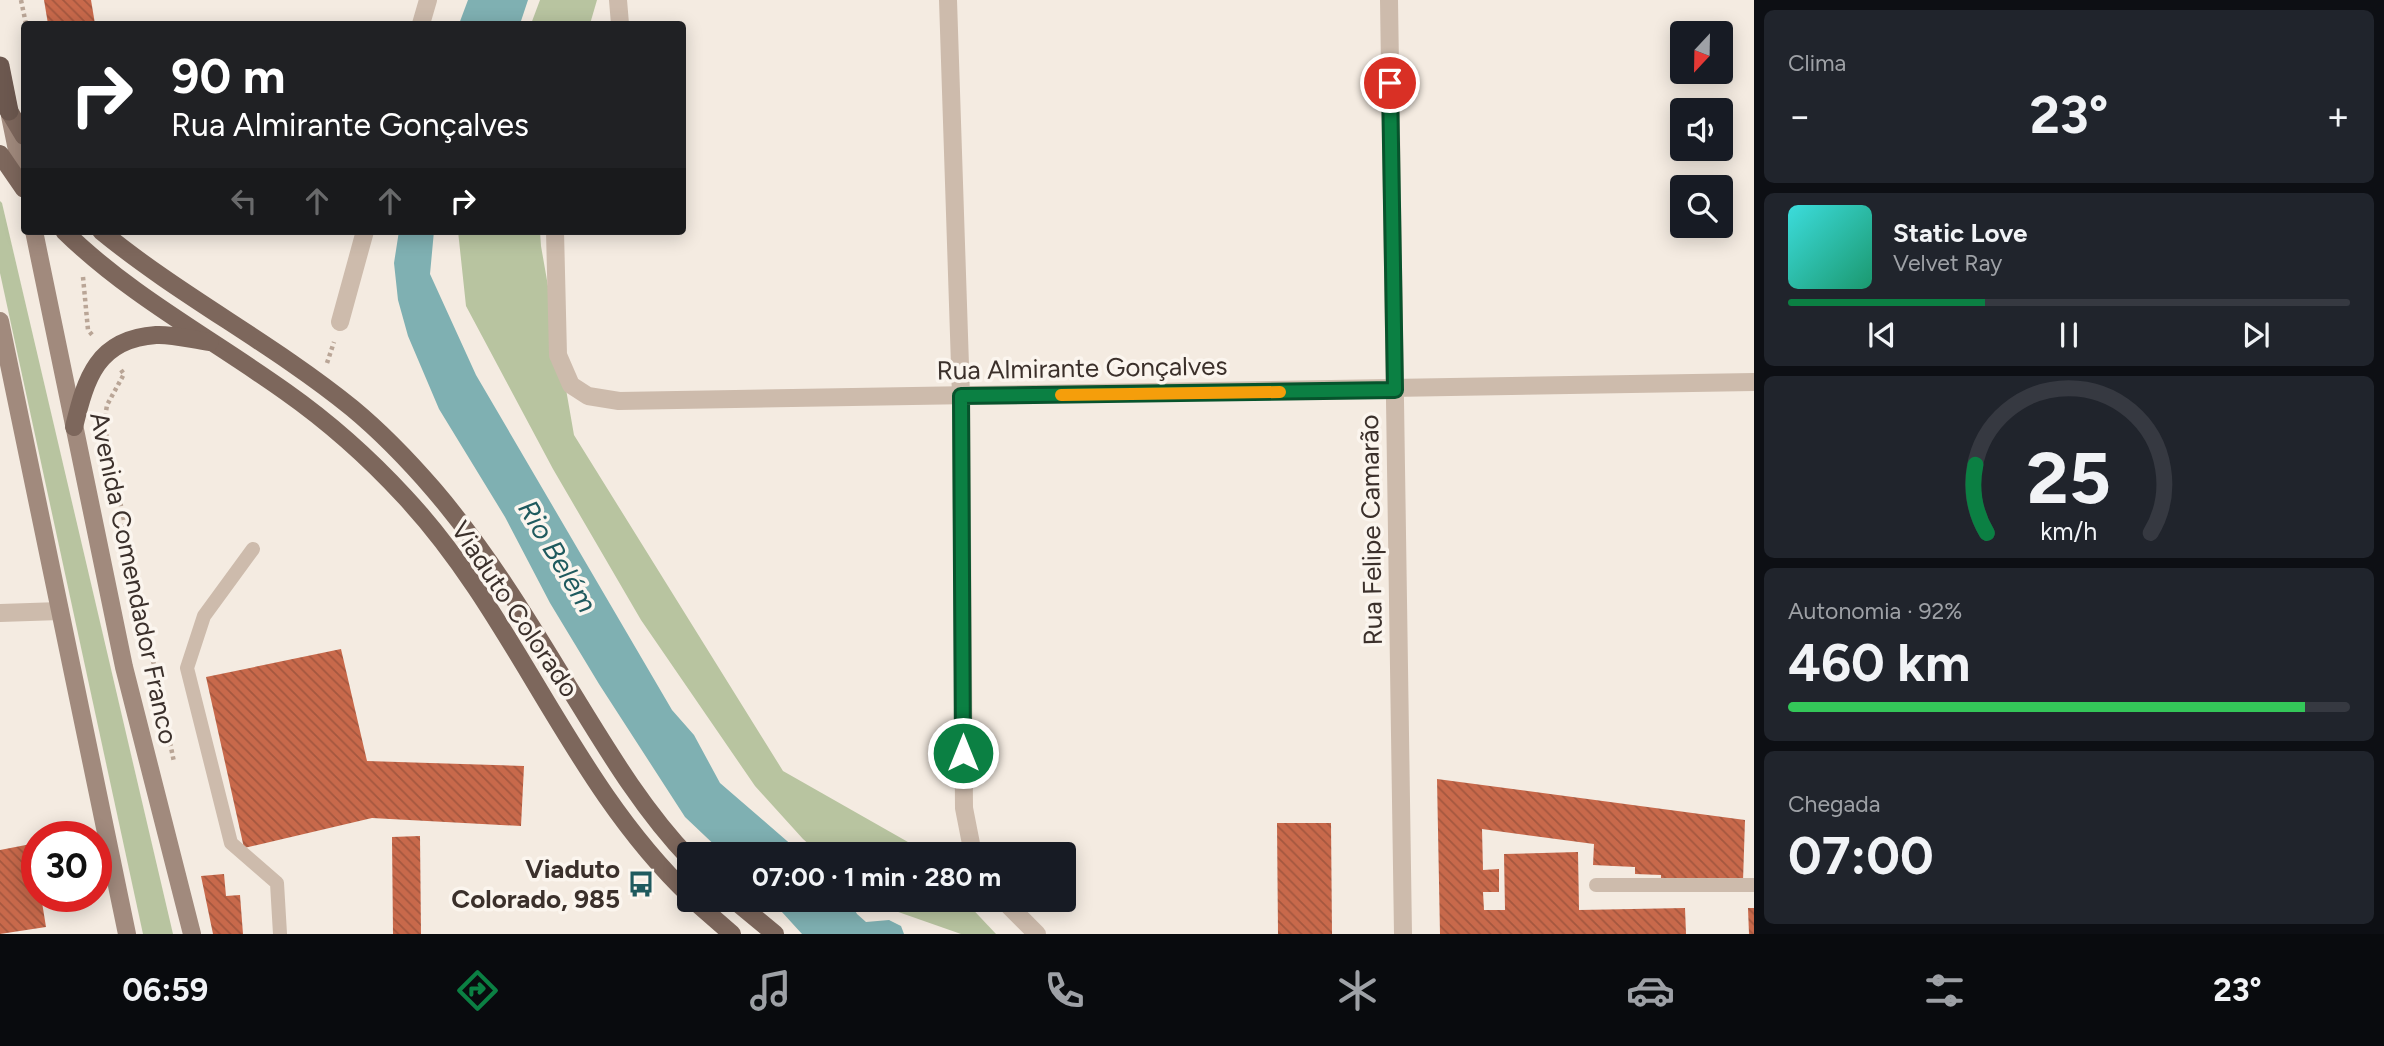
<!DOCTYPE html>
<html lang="pt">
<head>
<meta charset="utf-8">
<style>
  :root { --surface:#171b24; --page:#20242c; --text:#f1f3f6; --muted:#9ea1a6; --line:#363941; --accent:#0b8043 }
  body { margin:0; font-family:Figtree,sans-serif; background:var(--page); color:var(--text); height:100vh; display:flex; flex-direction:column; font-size:26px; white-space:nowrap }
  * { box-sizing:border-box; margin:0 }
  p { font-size:23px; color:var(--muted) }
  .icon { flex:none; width:38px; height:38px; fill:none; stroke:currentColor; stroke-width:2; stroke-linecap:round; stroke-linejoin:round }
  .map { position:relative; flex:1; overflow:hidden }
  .panel { display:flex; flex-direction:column; gap:10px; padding:10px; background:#0d0f14; width:630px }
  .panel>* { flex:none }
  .top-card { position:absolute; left:21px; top:21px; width:665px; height:214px; border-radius:7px; box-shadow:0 4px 18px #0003; background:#202124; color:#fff; overflow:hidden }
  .needle { width:46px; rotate:202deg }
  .tools { position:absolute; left:1670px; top:21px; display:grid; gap:14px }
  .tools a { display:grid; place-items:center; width:63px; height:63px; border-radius:7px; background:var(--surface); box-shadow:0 4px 18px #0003; font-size:35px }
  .speed { position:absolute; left:21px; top:821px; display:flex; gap:14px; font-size:35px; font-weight:700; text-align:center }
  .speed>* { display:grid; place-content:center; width:91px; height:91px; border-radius:50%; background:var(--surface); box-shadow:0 4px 18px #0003; line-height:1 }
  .speed .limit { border:10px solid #d22; background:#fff; color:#111 }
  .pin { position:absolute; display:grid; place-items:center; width:60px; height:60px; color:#fff; margin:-30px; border:4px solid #fff; border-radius:50%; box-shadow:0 2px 7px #0007 }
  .me { position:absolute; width:77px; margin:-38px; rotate:0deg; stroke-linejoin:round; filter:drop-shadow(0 0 5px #0008) }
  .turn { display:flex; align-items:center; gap:24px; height:147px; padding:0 35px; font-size:32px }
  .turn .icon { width:91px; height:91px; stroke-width:2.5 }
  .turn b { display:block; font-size:49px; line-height:60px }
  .lanes { display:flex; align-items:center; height:66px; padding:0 35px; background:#0003; justify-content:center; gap:35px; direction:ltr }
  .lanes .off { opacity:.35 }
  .big { font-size:52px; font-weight:700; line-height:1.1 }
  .panel .card { flex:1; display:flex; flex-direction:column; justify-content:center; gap:10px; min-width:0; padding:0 24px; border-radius:10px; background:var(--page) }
  .panel .dial { align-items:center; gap:0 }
  .dial svg { height:182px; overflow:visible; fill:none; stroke:var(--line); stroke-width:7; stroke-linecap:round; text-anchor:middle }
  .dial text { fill:var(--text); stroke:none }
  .song { display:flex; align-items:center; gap:21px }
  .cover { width:84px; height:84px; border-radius:10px; background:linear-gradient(135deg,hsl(180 70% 55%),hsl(160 70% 35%)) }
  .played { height:7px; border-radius:4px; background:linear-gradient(90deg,var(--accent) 35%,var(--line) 35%) }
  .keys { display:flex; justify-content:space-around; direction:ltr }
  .heat { display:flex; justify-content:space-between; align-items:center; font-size:38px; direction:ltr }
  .charge { height:10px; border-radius:5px; background:linear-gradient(90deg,#34c759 92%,var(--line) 0) }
  .trip { position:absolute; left:677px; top:842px; width:399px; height:70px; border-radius:7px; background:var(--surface); box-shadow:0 4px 18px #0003; font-weight:700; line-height:70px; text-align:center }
  .tab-bar { display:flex; height:112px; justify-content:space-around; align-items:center; background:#090b0e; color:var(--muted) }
  .tab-bar .icon { width:49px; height:49px }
  .tab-bar .current { color:var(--accent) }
  .tab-bar b { font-size:32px; color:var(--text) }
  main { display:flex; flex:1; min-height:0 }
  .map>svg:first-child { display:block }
  .green { fill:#b8c4a0 }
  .water { fill:#7fb0b2 }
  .building { fill:url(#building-back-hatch) }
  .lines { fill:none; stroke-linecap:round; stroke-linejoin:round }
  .path { stroke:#b9a596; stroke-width:4.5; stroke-dasharray:3.5 3.5; stroke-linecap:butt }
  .service { stroke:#cdbbac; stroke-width:14 }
  .minor { stroke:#cdbbac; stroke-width:18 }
  .secondary { stroke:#a18a7d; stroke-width:18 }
  .primary { stroke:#7d675c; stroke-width:18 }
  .trunk { stroke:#6c584f; stroke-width:19 }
  .route-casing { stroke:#07532c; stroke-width:18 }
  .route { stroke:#0b8043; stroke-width:12 }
  .slow { stroke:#f59e0b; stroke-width:12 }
  .labels { text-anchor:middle; stroke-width:7; stroke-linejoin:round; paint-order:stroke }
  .street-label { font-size:26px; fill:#3b302b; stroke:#fbf5ee }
  .poi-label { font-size:26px; font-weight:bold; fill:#3b302b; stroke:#fbf5ee; text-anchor:end }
  .water-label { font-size:28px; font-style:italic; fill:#1f5a5e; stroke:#fbf5ee }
</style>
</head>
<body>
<main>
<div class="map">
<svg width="1754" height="934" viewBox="0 0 1754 934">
  <defs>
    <pattern id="building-back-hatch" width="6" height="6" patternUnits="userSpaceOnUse" patternTransform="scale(1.75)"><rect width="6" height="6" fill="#c8694b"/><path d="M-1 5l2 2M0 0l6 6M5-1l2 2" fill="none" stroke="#a4573f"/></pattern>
  </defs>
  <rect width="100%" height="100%" fill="#f4ebe1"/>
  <g class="green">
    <polygon points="540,0 597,0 590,24 531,24"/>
    <polygon points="0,201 2,203 173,934 143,934 0,273"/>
    <polygon points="458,231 540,231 541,246 574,435 783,771 915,846 922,854 820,854 803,839 755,786 641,620 553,469 466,306"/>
    <polygon points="875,900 964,900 996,934 961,934 884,907"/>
  </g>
  <g class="water">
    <polygon points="468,0 528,0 520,24 459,24"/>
    <polygon points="399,231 434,231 430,274 476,375 672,710 694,735 720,783 802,854 724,854 685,817 599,684 550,603 505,517 439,409 408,336 398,300 394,263"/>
    <polygon points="771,900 849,900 857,914 866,922 889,920 901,926 904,934 802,934"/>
  </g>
  <g class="building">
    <polygon points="44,0 91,0 95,24 48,24"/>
    <polygon points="341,649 367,761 524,766 521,826 372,818 244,848 206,677"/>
    <polygon points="1437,779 1745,820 1743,881 1661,879 1661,875 1635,874 1635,867 1593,865 1594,844 1482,829 1483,870 1499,869 1499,892 1483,892 1484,910 1505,910 1504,854 1578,852 1579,910 1685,908 1686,934 1440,934"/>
    <polygon points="1277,823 1331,823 1332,934 1278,934"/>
    <polygon points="420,836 421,934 393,934 392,837"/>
    <polygon points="31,844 37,876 37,896 41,896 46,927 0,934 0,850"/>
    <polygon points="224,874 226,896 240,895 243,934 213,934 201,876"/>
    <polygon points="1748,908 1754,908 1754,934 1749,934"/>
  </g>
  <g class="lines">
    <g class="path">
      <polyline points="21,0 26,24"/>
      <polyline points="83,277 88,330 93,336"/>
      <polyline points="327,363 334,342"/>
      <polyline points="121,370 124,374 107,405 104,424 174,762"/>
    </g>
    <g class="service">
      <polyline points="253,549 204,616 187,668 231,843 277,883 280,934"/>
      <polyline points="1596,885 1754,885"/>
    </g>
    <g class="minor">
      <polyline points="618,0 620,24"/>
      <polyline points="948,0 961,396 964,808 973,854"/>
      <polyline points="1389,0 1403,934"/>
      <polyline points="421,24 428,0"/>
      <polyline points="555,231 558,355 571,385 588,396 619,401 1754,382"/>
      <polyline points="340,322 365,231"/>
      <polyline points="0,613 60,611"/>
      <polyline points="1003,900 1037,934"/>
    </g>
    <g class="secondary">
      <polyline points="10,116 24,184"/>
      <polyline points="34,231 124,667 192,934"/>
      <polyline points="0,321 127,934"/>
    </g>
    <g class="primary">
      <polyline points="9,111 24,136"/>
      <polyline points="0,154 24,189"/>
      <path d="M64,231C129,295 212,339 286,392C330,423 369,458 405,497C517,617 570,782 690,896"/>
      <path d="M101,231C180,296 272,343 352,408C381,432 409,461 434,490C486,551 527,618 568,686C605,746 641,808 690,859"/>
      <path d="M74,427C86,378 97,339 156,335C173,334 193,340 210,342"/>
      <polyline points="693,900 732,934"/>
      <polyline points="734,900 775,934"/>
    </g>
    <polyline class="trunk" points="0,66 9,111"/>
  </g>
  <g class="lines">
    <g class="route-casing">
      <polyline id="route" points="963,753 961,396 1395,390 1390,83"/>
    </g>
    <use href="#route" class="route"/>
    <polyline class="slow" points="1061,395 1280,392"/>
  </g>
  <defs>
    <g id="bus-bare" transform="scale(2.1)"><path d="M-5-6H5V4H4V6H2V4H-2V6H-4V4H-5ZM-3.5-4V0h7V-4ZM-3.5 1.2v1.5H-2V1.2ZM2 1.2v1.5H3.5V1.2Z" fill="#1f5a5e" stroke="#fbf5ee" stroke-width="2.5" paint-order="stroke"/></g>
  </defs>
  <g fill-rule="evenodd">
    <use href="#bus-bare" x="641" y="884"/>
  </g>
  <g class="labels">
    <g class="street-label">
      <text transform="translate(1082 368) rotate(-1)" y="9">Rua Almirante Gonçalves</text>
      <text transform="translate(1371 530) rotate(-91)" y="9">Rua Felipe Camarão</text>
      <text transform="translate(134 578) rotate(78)" y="9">Avenida Comendador Franco</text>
      <text transform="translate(515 609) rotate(56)" y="9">Viaduto Colorado</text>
    </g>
    <g class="poi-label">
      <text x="620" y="878">Viaduto<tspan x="620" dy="30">Colorado, 985</tspan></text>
    </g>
    <g class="water-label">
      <text transform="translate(558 556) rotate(59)" y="10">Rio Belém</text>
    </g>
  </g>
</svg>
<div class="tools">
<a><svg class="needle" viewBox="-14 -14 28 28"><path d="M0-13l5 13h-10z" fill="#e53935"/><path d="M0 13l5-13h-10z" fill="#9ea1a6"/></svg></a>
<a><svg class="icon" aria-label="sound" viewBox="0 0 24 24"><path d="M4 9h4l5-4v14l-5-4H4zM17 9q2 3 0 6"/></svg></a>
<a><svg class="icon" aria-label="search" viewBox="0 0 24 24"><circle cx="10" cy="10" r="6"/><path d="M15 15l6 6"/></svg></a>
</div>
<div class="speed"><div class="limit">30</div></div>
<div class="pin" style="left:1390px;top:83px;background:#d93025"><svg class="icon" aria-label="arrive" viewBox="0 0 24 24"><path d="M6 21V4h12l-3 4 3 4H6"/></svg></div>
<svg class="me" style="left:963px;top:753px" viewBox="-20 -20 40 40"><circle r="17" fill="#0b8043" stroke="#fff" stroke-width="3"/><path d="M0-11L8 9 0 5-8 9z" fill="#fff"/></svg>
<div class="trip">07:00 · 1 min · 280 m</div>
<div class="top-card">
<div class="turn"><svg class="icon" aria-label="right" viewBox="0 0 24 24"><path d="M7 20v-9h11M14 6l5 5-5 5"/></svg><div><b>90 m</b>Rua Almirante Gonçalves</div></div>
<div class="lanes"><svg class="icon off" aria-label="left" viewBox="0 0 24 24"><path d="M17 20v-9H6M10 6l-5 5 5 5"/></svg><svg class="icon off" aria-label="ahead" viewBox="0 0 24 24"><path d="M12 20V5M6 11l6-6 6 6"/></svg><svg class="icon off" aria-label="ahead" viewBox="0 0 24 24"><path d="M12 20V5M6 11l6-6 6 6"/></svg><svg class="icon" aria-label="right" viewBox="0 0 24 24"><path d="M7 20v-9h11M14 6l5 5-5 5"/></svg></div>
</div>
</div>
<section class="panel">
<div class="card"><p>Clima</p>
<div class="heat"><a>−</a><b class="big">23°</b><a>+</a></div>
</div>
<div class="card">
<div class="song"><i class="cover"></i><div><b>Static Love</b><p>Velvet Ray</p></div></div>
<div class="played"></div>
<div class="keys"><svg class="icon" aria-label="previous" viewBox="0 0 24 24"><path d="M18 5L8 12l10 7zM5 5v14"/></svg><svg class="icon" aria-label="pause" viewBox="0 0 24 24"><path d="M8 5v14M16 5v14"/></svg><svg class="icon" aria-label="next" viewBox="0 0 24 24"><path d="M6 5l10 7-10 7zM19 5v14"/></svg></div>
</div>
<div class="card dial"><svg viewBox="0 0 100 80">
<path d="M14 69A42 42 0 1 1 86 69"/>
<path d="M14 69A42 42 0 0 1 9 39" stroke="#0b8043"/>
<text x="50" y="56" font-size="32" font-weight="700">25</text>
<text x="50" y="72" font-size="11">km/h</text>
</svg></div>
<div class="card"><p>Autonomia · 92%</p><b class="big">460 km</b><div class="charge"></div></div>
<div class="card"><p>Chegada</p><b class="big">07:00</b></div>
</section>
</main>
<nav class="tab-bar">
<b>06:59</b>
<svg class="icon current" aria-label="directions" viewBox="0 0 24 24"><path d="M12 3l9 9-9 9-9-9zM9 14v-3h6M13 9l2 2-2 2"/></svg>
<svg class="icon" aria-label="music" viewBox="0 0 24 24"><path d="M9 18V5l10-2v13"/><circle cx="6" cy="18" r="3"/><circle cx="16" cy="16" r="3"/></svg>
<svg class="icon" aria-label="phone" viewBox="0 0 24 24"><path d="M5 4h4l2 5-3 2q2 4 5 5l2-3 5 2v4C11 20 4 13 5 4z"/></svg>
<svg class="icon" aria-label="climate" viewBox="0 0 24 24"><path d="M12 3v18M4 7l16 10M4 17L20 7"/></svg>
<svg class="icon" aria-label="car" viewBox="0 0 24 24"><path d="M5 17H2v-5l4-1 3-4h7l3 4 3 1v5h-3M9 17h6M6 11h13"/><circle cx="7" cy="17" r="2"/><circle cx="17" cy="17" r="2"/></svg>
<svg class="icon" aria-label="filters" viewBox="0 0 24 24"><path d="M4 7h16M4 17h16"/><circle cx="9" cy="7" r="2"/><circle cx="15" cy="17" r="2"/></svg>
<b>23°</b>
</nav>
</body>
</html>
